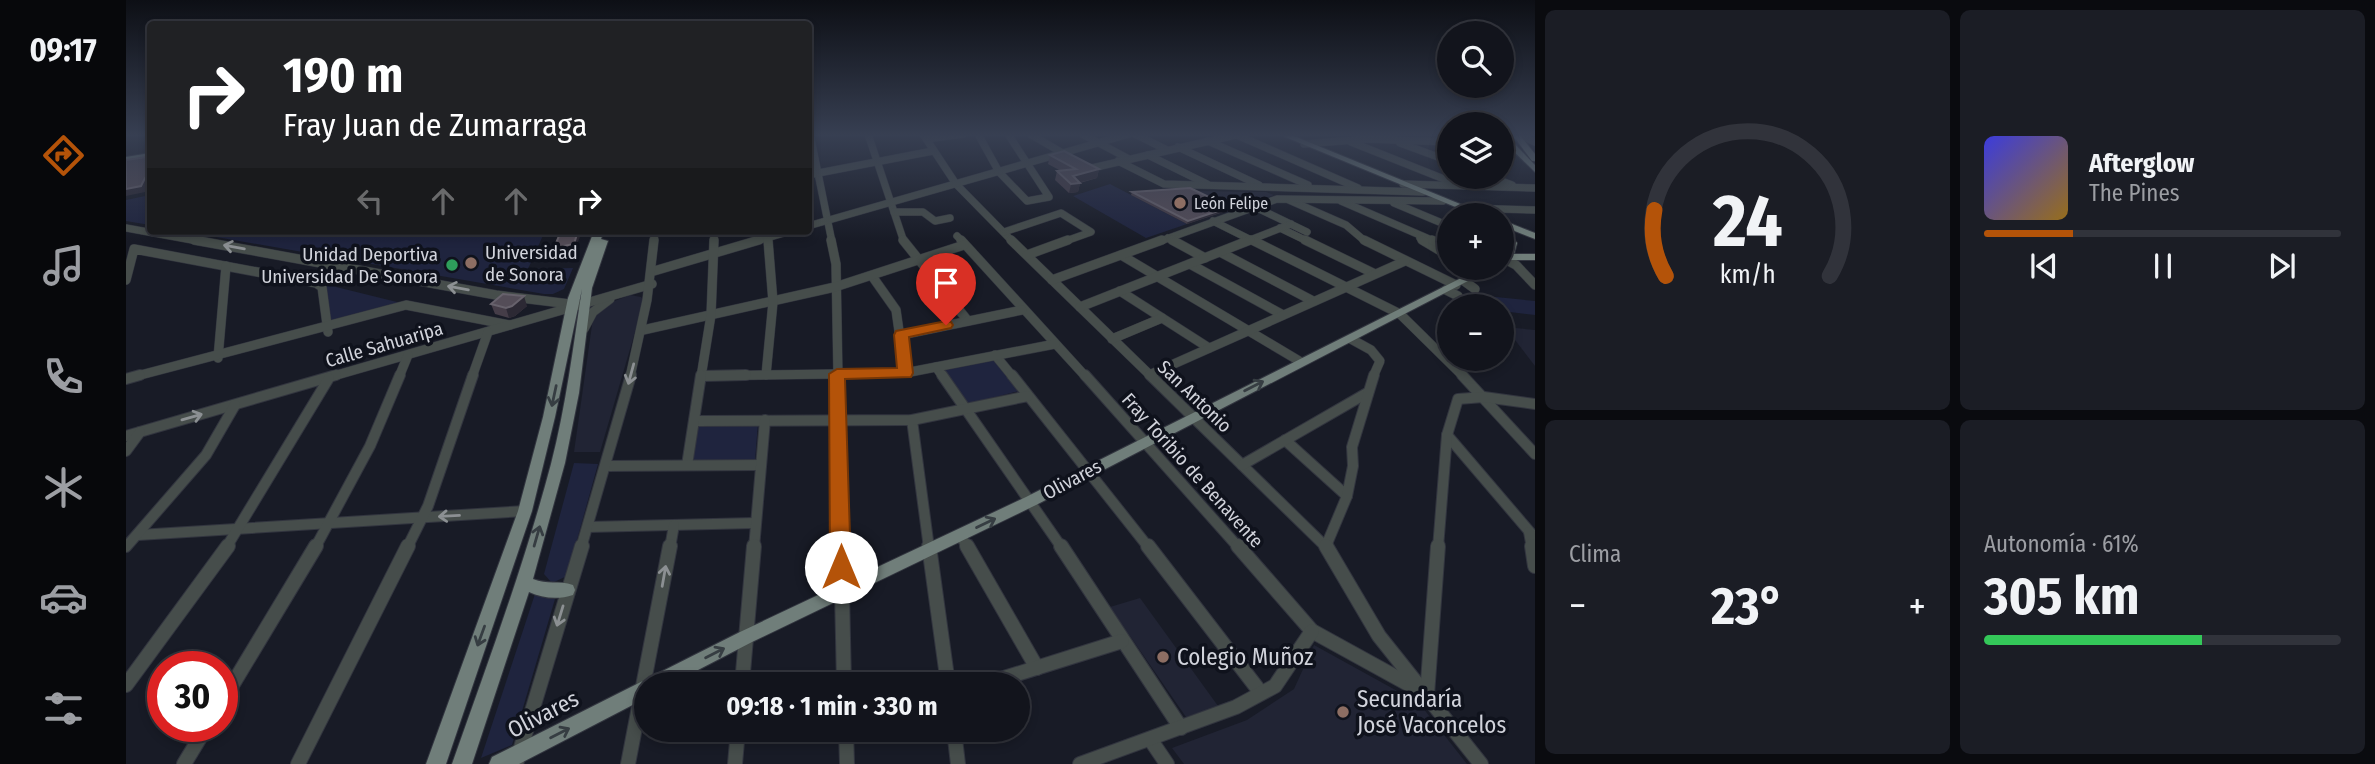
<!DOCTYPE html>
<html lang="es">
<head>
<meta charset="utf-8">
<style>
  :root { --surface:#12141c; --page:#1b1d25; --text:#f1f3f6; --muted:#9c9ea3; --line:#31333b; --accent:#b45309 }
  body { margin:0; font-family:"Fira Sans Condensed",sans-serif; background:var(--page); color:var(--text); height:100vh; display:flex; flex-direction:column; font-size:26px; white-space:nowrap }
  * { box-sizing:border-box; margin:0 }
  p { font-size:23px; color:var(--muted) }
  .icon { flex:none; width:38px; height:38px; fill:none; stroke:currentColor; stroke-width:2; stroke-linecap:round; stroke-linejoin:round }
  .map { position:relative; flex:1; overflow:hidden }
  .panel { display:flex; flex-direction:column; gap:10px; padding:10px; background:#0a0b0f; width:840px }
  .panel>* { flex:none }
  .hud { position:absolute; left:21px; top:21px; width:665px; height:214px; border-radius:7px; box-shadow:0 4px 10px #0003,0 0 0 2px var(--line); background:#202124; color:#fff; overflow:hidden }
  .controls { position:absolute; left:1311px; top:21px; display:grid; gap:14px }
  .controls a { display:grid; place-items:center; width:77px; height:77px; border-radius:50%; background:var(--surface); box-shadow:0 4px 10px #0003,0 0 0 2px var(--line); font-size:35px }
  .speed { position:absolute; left:21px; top:651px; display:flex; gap:14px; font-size:35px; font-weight:700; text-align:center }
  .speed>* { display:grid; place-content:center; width:91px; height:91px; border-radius:50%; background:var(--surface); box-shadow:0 4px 10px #0003,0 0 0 2px var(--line); line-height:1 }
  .speed .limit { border:10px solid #d22; background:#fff; color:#111 }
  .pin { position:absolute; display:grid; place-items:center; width:60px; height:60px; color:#fff; margin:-72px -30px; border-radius:50% 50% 50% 0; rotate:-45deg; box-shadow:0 0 7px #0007 }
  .pin .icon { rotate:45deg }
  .me { position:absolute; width:77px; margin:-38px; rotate:0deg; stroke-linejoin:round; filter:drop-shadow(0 0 5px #0008) }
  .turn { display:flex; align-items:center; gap:24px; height:147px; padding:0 21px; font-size:32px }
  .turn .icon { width:91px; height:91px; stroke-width:2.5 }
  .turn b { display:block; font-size:49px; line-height:60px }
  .lanes { display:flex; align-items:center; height:66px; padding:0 21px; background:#0003; justify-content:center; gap:35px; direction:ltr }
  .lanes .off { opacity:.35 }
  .big { font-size:52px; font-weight:700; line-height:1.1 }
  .panel .card { flex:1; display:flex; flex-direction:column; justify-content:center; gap:10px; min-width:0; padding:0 24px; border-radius:10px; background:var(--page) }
  .panel .dial { align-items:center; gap:0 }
  .dial svg { height:182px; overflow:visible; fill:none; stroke:var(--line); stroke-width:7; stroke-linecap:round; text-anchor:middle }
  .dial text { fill:var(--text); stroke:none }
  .song { display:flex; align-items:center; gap:21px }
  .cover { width:84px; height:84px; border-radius:10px; background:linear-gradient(135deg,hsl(240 70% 55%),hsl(40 70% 35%)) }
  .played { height:7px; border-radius:4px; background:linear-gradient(90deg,var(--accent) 25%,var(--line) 25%) }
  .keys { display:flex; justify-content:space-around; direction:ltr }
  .heat { display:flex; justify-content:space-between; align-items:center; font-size:38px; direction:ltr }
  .charge { height:10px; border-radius:5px; background:linear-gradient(90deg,#34c759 61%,var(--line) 0) }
  .panel .tiles { flex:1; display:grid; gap:10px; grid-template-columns:repeat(2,1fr) }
  .trip { position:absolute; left:508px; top:672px; width:396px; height:70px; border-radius:35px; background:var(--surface); box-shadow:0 4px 10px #0003,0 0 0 2px var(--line); font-weight:700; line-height:70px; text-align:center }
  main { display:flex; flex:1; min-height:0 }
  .tabs { display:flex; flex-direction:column; width:126px; justify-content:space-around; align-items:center; background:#07080b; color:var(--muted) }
  .tabs .icon { width:49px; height:49px }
  .tabs .active { color:var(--accent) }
  .tabs b { font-size:32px; color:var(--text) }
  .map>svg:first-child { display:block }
  .built { fill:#212434 }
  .green { fill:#1f243e }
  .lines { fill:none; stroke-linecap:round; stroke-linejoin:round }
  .minor-far3-casing { stroke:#32353f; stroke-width:8 }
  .minor-far2-casing { stroke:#32353f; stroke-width:10 }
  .minor-far1-casing { stroke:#32353f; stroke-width:12 }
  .minor-casing { stroke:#32353f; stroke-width:16 }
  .major-casing { stroke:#32353f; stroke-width:2 }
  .minor-far3 { stroke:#464d4b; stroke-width:7 }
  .minor-far2 { stroke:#464d4b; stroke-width:9 }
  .minor-far1 { stroke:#464d4b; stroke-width:10 }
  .minor { stroke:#464d4b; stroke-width:14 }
  .major { fill:#707e7a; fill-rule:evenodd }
  .wall { fill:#453d48 }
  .shaded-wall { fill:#2c2934 }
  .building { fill:#544d58; stroke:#67626c; stroke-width:2 }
  .oneway { stroke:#8c9093 }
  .oneway2 { stroke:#363d42 }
  .route { fill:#b45309; stroke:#753606; stroke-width:2 }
  .education-dot { fill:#8d6e63; stroke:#0f121c; stroke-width:2.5 }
  .leisure-dot { fill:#2e9e5b; stroke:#0f121c; stroke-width:2.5 }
  .labels { text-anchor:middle; stroke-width:7; stroke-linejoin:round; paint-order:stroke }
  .far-poi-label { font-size:16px; fill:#d1d3db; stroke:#0f121c; text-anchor:start }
  .poi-label { font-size:19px; fill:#d1d3db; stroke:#0f121c; text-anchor:start }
  .street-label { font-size:19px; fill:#d1d3db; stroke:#0f121c }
  .near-poi-label { font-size:23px; fill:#d1d3db; stroke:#0f121c; text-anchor:start }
  .near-street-label { font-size:23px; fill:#d1d3db; stroke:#0f121c }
</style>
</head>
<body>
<main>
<nav class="tabs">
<b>09:17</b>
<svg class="icon active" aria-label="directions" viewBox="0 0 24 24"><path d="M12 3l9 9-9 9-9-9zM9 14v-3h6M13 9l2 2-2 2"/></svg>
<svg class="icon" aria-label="music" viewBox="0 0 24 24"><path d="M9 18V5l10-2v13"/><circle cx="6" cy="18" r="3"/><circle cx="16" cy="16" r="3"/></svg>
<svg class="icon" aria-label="phone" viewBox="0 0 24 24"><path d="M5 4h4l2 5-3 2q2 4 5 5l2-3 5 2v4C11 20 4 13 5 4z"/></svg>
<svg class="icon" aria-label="climate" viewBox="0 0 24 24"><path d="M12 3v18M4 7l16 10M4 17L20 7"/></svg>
<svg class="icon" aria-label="car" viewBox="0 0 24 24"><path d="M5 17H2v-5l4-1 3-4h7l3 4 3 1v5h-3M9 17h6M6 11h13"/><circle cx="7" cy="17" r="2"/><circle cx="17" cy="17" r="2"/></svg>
<svg class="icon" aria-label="filters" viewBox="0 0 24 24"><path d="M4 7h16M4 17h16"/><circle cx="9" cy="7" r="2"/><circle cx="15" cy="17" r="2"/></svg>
</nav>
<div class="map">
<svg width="1409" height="764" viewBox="0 0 1409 764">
  <rect width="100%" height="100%" fill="#181b26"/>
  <g class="built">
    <polygon points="1063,191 1140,192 1148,195 1104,211"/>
    <polygon points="504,295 515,297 518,301 474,452 448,452 467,318 478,305"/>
    <polygon points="1379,327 1409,330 1409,366"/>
    <polygon points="1014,598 1092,706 1060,717 984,607"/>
    <polygon points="1188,645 1293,703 1341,764 1058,764 1046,748 1121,720 1168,689"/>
  </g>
  <g class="green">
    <polygon points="984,184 1061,224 1020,238 947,196"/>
    <polygon points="24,195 24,225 0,221 0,200"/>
    <polygon points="56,231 419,231 402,269 447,268 438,289 427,294 418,294"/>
    <polygon points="198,284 279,304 202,324"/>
    <polygon points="1360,296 1409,301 1409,315 1376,311 1376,306 1367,306"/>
    <polygon points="866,357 893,391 841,404 817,368"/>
    <polygon points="573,423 632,423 629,461 566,461"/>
    <polygon points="448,463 472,464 441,576 426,583 418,574"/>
    <polygon points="409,594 429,599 386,745 355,758"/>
  </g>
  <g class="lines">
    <g class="minor-far3-casing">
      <g id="minor-far3">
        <polyline points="684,134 706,242"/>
        <polyline points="742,134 778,242"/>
        <polyline points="797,134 830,184 887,242"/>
        <polyline points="852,134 873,172 901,201 923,197 882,134"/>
        <polyline points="904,134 940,155"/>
        <polyline points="956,134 1003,159"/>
        <polyline points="1009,134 1041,150"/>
        <polyline points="1391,134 1409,142"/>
        <polyline points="1111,135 1232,188"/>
        <polyline points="800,139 837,134"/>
        <polyline points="1082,141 1182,185"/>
        <polyline points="1225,142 1328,183"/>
        <polyline points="1274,143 1323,161"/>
        <polyline points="1178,144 1241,139 1323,142"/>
        <polyline points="1052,147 1133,185"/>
        <polyline points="1022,155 1081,184"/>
        <polyline points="992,161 1038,184 1297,192"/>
        <polyline points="958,166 966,168 1114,134"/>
        <polyline points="682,175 807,151"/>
        <polyline points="1365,177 1386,185"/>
        <polyline points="1277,184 1409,188"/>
        <polyline points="1163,200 1220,225 1240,242"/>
        <polyline points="1215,201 1310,242"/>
        <polyline points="1268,203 1323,226"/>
        <polyline points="1127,206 1181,232"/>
        <polyline points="1338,208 1409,210"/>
        <polyline points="768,212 797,212 809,221 824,218"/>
        <polyline points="1087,221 1129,242"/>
        <polyline points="682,226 1003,134"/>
        <polyline points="0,228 77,242"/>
        <polyline points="1154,228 1183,242"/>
        <polyline points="878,232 935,213 965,232 937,242"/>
        <polyline points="831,236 837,242"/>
        <polyline points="642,237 642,242"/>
        <polyline points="1042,238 1049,242"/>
        <polyline points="1294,238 1298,242"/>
        <polyline points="528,242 529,231"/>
        <polyline points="588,242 588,231"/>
        <polyline points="627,242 665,231"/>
        <polyline points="1032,242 1151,199 1317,201"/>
        <polyline points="1119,242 1165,224"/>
      </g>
    </g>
    <g class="minor-far2-casing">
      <g id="minor-far2">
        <polyline points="68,240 370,295 444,304"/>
        <polyline points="705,240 710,264 712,377"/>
        <polyline points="777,240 842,321"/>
        <polyline points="835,240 960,377"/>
        <polyline points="885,240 1026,377"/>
        <polyline points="1046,240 1079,258"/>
        <polyline points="1126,240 1274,314 1338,377"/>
        <polyline points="1179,240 1247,273"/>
        <polyline points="1238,240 1330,285"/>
        <polyline points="1296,240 1323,256"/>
        <polyline points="1306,240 1315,244"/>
        <polyline points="1094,252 1187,301"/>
        <polyline points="901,255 942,240"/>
        <polyline points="995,255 1175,362"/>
        <polyline points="1379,259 1390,265 1409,285"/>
        <polyline points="1064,264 1157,315"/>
        <polyline points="528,271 633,240"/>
        <polyline points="746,276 770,310 779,373"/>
        <polyline points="0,280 8,249 190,283 196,287 202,332"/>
        <polyline points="926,280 1036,240"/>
        <polyline points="1338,281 1349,289"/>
        <polyline points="1320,290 1332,296"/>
        <polyline points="994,291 1083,348"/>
        <polyline points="954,307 1124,240"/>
        <polyline points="458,329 467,312 484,299"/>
        <polyline points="517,330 709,287 838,245"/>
        <polyline points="775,335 896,310"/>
        <polyline points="986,339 1036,318"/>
        <polyline points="1225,339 1245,350 1254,361 1247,377"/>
        <polyline points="869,355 887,377"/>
        <polyline points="92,358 100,266"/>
        <polyline points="1346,359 1365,360"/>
        <polyline points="810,367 817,377"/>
        <polyline points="640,375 647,302 642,240"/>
        <polyline points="1023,375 1279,261"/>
        <polyline points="576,376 779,373 929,344"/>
        <polyline points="7,377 280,305 384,325"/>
        <polyline points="204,377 526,284"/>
        <polyline points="273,377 282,355"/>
        <polyline points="346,377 362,332"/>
        <polyline points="504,377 521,300 528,240"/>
        <polyline points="575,377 585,315 588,240"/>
      </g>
    </g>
    <g class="minor-far1-casing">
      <g id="minor-far1">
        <polyline points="712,375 715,548"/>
        <polyline points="816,375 936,548"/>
        <polyline points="886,375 1023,548"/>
        <polyline points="959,375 1113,548"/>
        <polyline points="1024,375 1201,548"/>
        <polyline points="1336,375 1409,454"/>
        <polyline points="576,376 620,375"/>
        <polyline points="0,379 14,375"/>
        <polyline points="786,420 803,548"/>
        <polyline points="568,421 786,420 902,396"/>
        <polyline points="1321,435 1409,538"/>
        <polyline points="0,436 210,375"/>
        <polyline points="1159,440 1221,496"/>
        <polyline points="0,451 14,432"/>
        <polyline points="561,465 575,375"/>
        <polyline points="1116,465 1241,393"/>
        <polyline points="481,466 635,465"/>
        <polyline points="462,527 629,523"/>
        <polyline points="1403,532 1406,548"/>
        <polyline points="12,535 399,511"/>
        <polyline points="834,535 842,548"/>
        <polyline points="1200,546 1221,496 1227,466 1226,447 1248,375"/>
        <polyline points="0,547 80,455 109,405"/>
        <polyline points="100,548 203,378"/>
        <polyline points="189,548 244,446 274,375"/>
        <polyline points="281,548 302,506 347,375"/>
        <polyline points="455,548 505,375"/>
        <polyline points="544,548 548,525"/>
        <polyline points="628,548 639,420"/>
        <polyline points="1312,548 1321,435 1332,399 1358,397 1409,404"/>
      </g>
    </g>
    <g class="minor-casing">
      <g id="minor">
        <polyline points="715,546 718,684"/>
        <polyline points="803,546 822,684"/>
        <polyline points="841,546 911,668"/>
        <polyline points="935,546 1055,728"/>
        <polyline points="1022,546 1135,693"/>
        <polyline points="1112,546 1186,631 1295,691"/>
        <polyline points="1200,546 1253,636 1355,764"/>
        <polyline points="1406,546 1409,566"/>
        <polyline points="616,684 628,546"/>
        <polyline points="859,684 996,641"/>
        <polyline points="0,685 102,546"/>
        <polyline points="1301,695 1312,546"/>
        <polyline points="96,702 190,546"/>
        <polyline points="720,730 721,764"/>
        <polyline points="828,730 832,764"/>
        <polyline points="1024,739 1041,764"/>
        <polyline points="58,764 81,726"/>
        <polyline points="172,764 282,546"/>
        <polyline points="390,764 456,546"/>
        <polyline points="502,764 544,546"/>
        <polyline points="609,764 612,730"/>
        <polyline points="954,764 1110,707 1149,686 1186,631"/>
      </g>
    </g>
    <g class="major-casing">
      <g id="major">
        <polygon points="1152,134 1163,134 1361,215 1349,215"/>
        <polygon points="1376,134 1379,134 1409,165 1409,172 1376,140"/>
        <polygon points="1386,134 1393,134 1409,154 1409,161 1406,161"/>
        <polygon points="24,153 24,157 0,161 0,157"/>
        <polygon points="1376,220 1409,233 1409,239 1376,226"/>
        <polygon points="1376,227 1379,228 1391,243 1388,254 1409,254 1409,260 1384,260 1376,264 1376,257 1381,243 1376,236"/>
        <path d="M468,231H478L475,239L482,241L466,288L453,393L439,463L407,579C421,585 433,580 447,585L449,590L447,595C432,600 416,598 403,592L346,764H326C361,665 398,566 425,464C440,406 447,348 456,289L429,417L406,511L320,764H300L392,511L417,417L442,298Z"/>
        <polygon points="1355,268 1367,268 910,505 626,642 545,684 520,684 520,698 393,764 363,764 366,757 614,632 900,497"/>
      </g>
    </g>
    <use href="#minor-far3" class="minor-far3"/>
    <use href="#minor-far2" class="minor-far2"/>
    <use href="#minor-far1" class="minor-far1"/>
    <use href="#minor" class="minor"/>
    <use href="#major" class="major"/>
  </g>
  <g class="wall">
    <polygon points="924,155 973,169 971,178 954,183 952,192 943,193 929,180 931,171 935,171 922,164"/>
    <polygon points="1006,192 1103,210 1061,224 1005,195"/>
    <polygon points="365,304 401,306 389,316 383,318 369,314"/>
  </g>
  <g class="shaded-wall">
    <polygon points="973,169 971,178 951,183 954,183 952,192 943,193 947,176"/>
    <polygon points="24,176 24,183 23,184 19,192 0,196 0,189"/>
    <polygon points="1104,207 1103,210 1061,224 1062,221"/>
    <polygon points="452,231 456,231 449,250 430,254 428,248"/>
    <polygon points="398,296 401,306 389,316 383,318 380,308"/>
  </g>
  <g class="building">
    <polygon points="938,151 973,169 947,176 954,183 945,184 931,171 950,169 924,155"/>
    <polygon points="20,157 24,158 24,176 19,178 15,186 0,189 0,160"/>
    <polygon points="1064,188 1104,207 1062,221 1006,192"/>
    <polygon points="435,231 452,231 448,244 428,248"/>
    <polygon points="377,294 398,296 386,306 380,308 365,304"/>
  </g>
  <defs><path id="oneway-shaft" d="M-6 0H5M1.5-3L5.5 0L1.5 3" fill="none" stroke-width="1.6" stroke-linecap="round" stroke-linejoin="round" transform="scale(1.75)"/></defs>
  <g class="oneway">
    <use href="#oneway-shaft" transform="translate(108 247) rotate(-170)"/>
    <use href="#oneway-shaft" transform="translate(332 288) rotate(-170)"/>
    <use href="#oneway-shaft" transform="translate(505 374) rotate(105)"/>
    <use href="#oneway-shaft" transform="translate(66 417) rotate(-16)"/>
    <use href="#oneway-shaft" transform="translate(323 516) rotate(177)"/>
    <use href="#oneway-shaft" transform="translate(538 576) rotate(-80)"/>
    <use href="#oneway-shaft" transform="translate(434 616) rotate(107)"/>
  </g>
  <g class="oneway2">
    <use href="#oneway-shaft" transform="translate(1128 386) rotate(-27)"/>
    <use href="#oneway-shaft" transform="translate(428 396) rotate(102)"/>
    <use href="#oneway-shaft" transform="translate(860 523) rotate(-26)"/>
    <use href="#oneway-shaft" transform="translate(411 536) rotate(-74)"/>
    <use href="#oneway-shaft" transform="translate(355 636) rotate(110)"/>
    <use href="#oneway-shaft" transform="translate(589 653) rotate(-27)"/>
    <use href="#oneway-shaft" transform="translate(434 733) rotate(-27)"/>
  </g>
  <linearGradient id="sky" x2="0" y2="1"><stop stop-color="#0d0f15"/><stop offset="0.56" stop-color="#373f52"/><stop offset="1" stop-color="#373f52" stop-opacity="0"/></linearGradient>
  <rect width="1409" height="241" fill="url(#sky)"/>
  <polygon class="route" points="820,321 825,322 827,325 825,328 783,337 787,373 785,377 719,379 725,567 722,573 715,576 707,573 704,567 703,374 711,369 771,368 768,335 770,331"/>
  <g class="education-dot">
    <circle cx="1054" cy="203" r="7"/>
    <circle cx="345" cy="263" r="7"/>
    <circle cx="1037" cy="657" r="7"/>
    <circle cx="1217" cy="712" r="7"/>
  </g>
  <circle class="leisure-dot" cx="326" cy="265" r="7"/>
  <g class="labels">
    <g class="far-poi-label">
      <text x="1068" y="209">León Felipe</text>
    </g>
    <g class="poi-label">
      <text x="359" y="259">Universidad<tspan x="359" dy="22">de Sonora</tspan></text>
      <text x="312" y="261" text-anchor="end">Unidad Deportiva<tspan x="312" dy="22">Universidad De Sonora</tspan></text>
    </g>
    <g class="street-label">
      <text transform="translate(258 344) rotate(-16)" y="7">Calle Sahuaripa</text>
      <text transform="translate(1069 396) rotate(44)" y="7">San Antonio</text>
      <text transform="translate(1067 470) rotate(48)" y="7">Fray Toribio de Benavente</text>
      <text transform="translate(946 479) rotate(-28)" y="7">Olivares</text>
    </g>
    <g class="near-poi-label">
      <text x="1051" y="665">Colegio Muñoz</text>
      <text x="1231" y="707">Secundaría<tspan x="1231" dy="26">José Vaconcelos</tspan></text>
    </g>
    <g class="near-street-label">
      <text transform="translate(417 714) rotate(-27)" y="8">Olivares</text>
    </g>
  </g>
</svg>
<div class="controls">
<a><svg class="icon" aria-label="search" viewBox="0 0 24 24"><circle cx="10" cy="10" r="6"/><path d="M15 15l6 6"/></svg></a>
<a><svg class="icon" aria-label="layers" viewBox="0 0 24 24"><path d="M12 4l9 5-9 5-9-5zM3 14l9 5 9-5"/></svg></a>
<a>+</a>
<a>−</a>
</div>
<div class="speed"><div class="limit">30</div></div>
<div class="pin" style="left:820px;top:325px;background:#d93025"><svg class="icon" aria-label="arrive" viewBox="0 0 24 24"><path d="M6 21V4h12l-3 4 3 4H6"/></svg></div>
<svg class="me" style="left:715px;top:567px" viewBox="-20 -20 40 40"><circle r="19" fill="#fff"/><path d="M0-13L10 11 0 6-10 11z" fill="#b45309"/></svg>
<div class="trip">09:18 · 1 min · 330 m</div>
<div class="hud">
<div class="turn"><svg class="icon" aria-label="right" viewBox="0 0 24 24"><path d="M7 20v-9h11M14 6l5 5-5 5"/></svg><div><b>190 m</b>Fray Juan de Zumarraga</div></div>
<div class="lanes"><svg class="icon off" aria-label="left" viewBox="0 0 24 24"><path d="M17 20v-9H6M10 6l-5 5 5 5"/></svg><svg class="icon off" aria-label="ahead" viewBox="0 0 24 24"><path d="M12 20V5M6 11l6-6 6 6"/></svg><svg class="icon off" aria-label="ahead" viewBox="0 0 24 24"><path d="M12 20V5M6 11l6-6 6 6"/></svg><svg class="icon" aria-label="right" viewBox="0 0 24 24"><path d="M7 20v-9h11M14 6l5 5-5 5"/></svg></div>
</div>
</div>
<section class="panel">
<div class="tiles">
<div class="card dial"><svg viewBox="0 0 100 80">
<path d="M14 69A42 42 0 1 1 86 69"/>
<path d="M14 69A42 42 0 0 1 9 40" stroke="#b45309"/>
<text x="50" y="56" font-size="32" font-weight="700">24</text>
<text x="50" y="72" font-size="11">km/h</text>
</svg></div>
<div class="card">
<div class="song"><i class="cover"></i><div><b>Afterglow</b><p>The Pines</p></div></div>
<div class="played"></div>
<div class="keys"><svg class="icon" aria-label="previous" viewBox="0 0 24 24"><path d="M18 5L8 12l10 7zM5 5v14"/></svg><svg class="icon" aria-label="pause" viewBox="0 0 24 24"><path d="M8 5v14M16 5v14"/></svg><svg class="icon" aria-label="next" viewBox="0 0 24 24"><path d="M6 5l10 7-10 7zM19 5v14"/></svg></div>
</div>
<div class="card"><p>Clima</p>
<div class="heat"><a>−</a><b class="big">23°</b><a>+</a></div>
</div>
<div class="card"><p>Autonomía · 61%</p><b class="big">305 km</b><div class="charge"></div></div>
</div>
</section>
</main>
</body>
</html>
